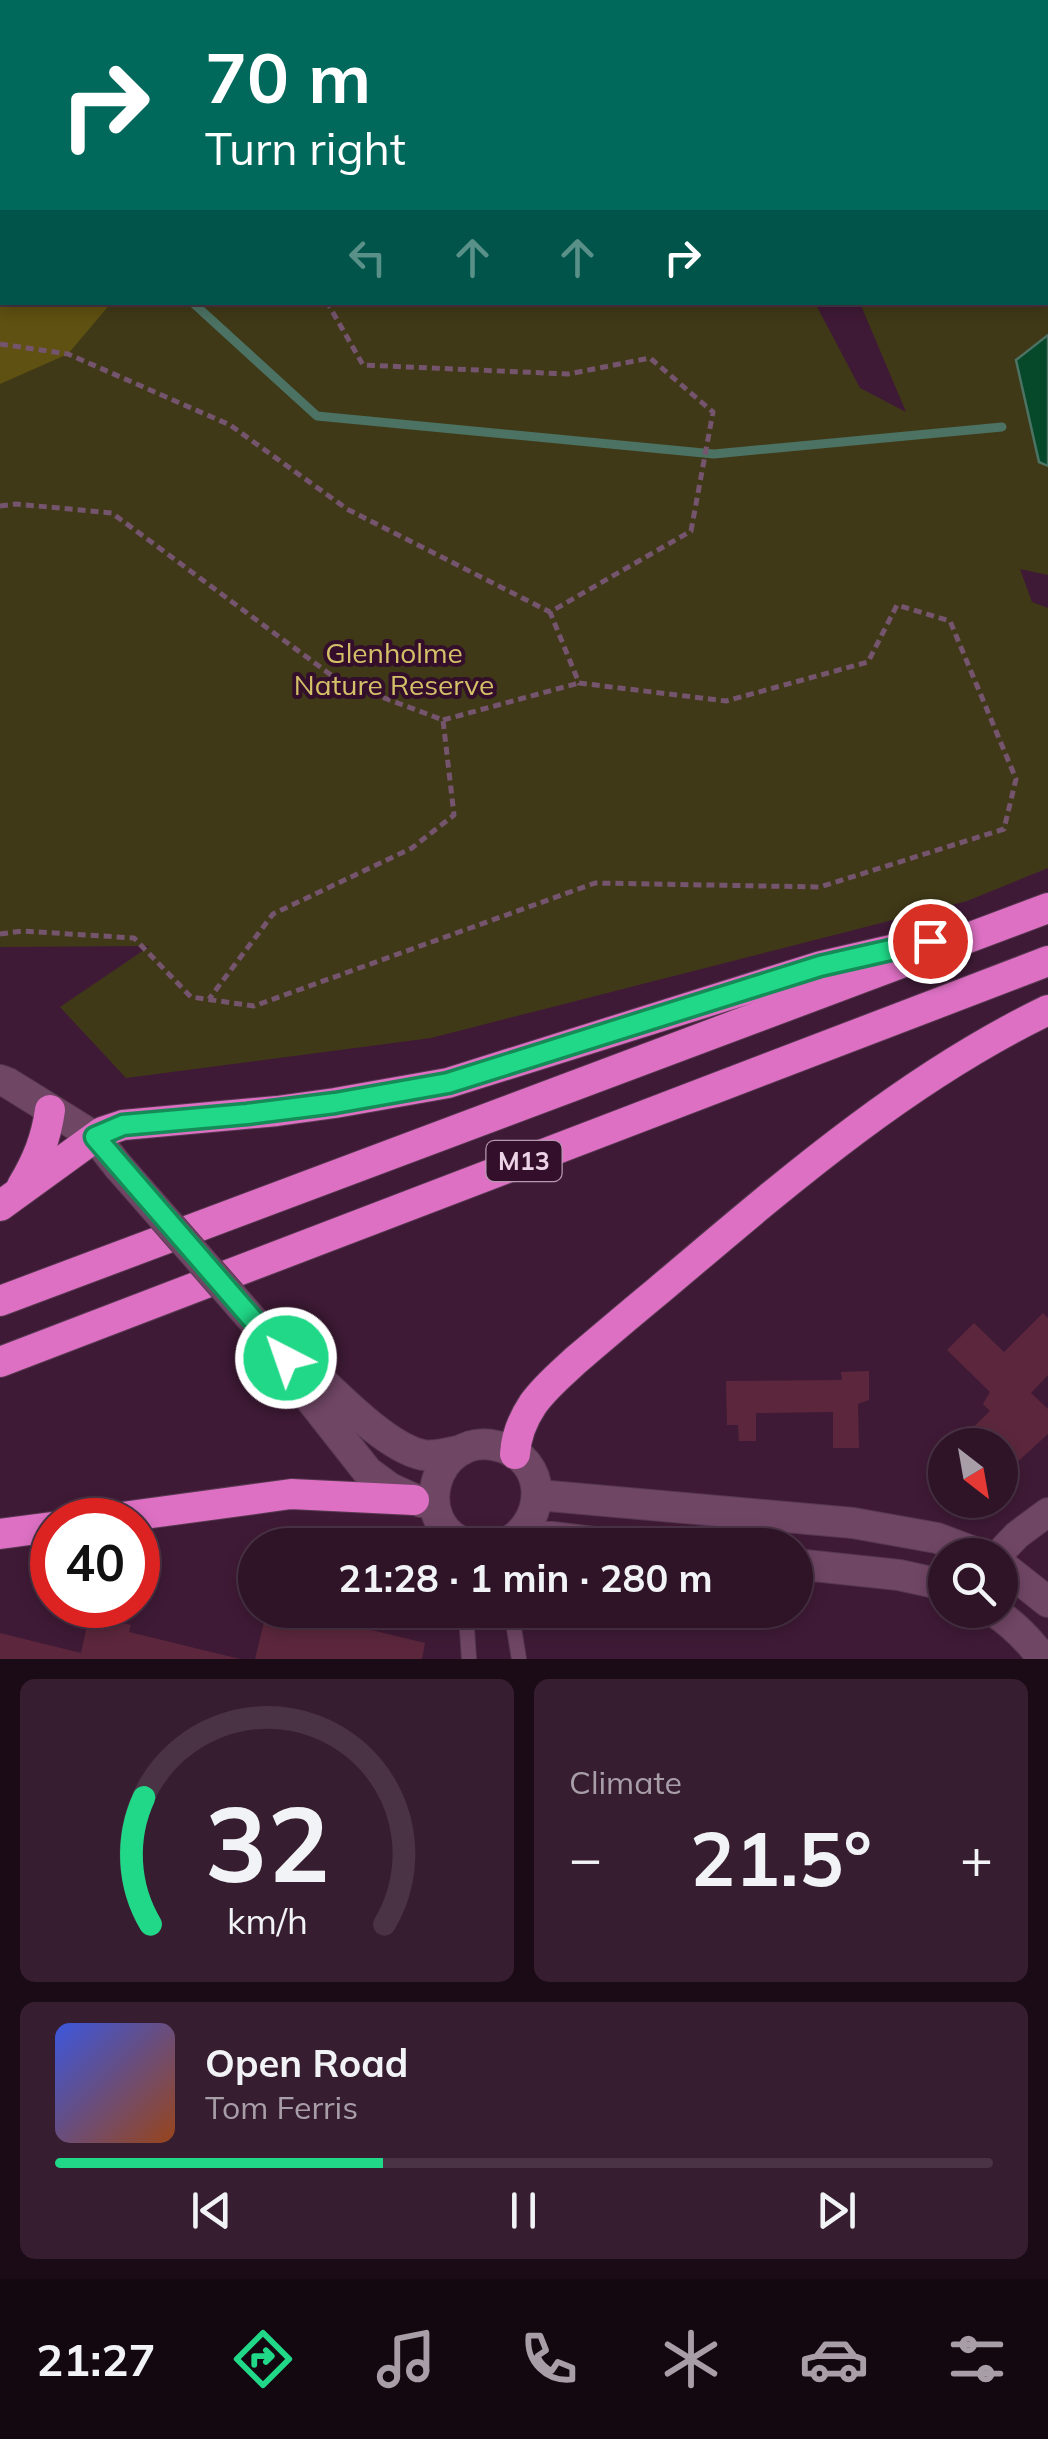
<!DOCTYPE html>
<html lang="en">
<head>
<meta charset="utf-8">
<style>
  :root { --surface:#2f1428; --page:#371d30; --text:#f1f3f6; --muted:#a79ea8; --line:#4a3345; --accent:#20d887 }
  body { margin:0; font-family:Mulish,sans-serif; background:var(--page); color:var(--text); height:100vh; display:flex; flex-direction:column; font-size:38px; white-space:nowrap }
  * { box-sizing:border-box; margin:0 }
  p { font-size:32px; color:var(--muted) }
  .icon { flex:none; width:55px; height:55px; fill:none; stroke:currentColor; stroke-width:2; stroke-linecap:round; stroke-linejoin:round }
  .map { position:relative; height:1659px; overflow:hidden }
  .drawer { display:flex; flex-direction:column; gap:20px; padding:20px; background:#1a0b16; flex:1 }
  .drawer>* { flex:none }
  .guide { position:absolute; left:0px; top:0px; width:1050px; height:305px; box-shadow:0 5px 15px #0003,0 0 0 2px var(--line); background:#00695c; color:#fff; overflow:hidden }
  .needle { width:65px; rotate:149deg }
  .controls { position:absolute; left:928px; top:1428px; display:grid; gap:20px }
  .controls a { display:grid; place-items:center; width:90px; height:90px; border-radius:50%; background:var(--surface); box-shadow:0 5px 15px #0003,0 0 0 2px var(--line); font-size:50px }
  .speed { position:absolute; left:30px; top:1498px; display:flex; gap:20px; font-size:50px; font-weight:700; text-align:center }
  .speed>* { display:grid; place-content:center; width:130px; height:130px; border-radius:50%; background:var(--surface); box-shadow:0 5px 15px #0003,0 0 0 2px var(--line); line-height:1 }
  .speed .limit { border:15px solid #d22; background:#fff; color:#111 }
  .pin { position:absolute; display:grid; place-items:center; width:85px; height:85px; color:#fff; margin:-42px; border:5px solid #fff; border-radius:50%; box-shadow:0 2px 10px #0007 }
  .me { position:absolute; width:110px; margin:-55px; rotate:319deg; stroke-linejoin:round; filter:drop-shadow(0 0 8px #0008) }
  .turn { display:flex; align-items:center; gap:35px; height:210px; padding:0 40px; font-size:45px }
  .turn .icon { width:130px; height:130px; stroke-width:2.5 }
  .turn b { display:block; font-size:70px; line-height:85px }
  .lanes { display:flex; align-items:center; height:95px; padding:0 40px; background:#0003; justify-content:center; gap:50px; direction:ltr }
  .lanes .off { opacity:.35 }
  .big { font-size:75px; font-weight:700; line-height:1.1 }
  .drawer .widget { flex:1; display:flex; flex-direction:column; justify-content:center; gap:15px; min-width:0; padding:0 35px; border-radius:15px; background:var(--page) }
  .drawer .dial { align-items:center; gap:0 }
  .dial svg { height:260px; overflow:visible; fill:none; stroke:var(--line); stroke-width:7; stroke-linecap:round; text-anchor:middle }
  .dial text { fill:var(--text); stroke:none }
  .song { display:flex; align-items:center; gap:30px }
  .cover { width:120px; height:120px; border-radius:15px; background:linear-gradient(135deg,hsl(230 70% 55%),hsl(20 70% 35%)) }
  .played { height:10px; border-radius:5px; background:linear-gradient(90deg,var(--accent) 35%,var(--line) 35%) }
  .keys { display:flex; justify-content:space-around; direction:ltr }
  .heat { display:flex; justify-content:space-between; align-items:center; font-size:55px; direction:ltr }
  .drawer .tiles { flex:1; display:grid; gap:20px; grid-template-columns:1fr 1fr }
  .widget:last-child { grid-column:span 2 }
  .trip { position:absolute; left:238px; top:1528px; width:575px; height:100px; border-radius:50px; background:var(--surface); box-shadow:0 5px 15px #0003,0 0 0 2px var(--line); font-weight:700; line-height:100px; text-align:center }
  .tabs { display:flex; height:160px; justify-content:space-around; align-items:center; background:#130810; color:var(--muted) }
  .tabs .icon { width:70px; height:70px }
  .tabs .active { color:var(--accent) }
  .tabs b { font-size:45px; color:var(--text) }
  .map>svg:first-child { display:block }
  .green { fill:#403918 }
  .forest { fill:#5f5111 }
  .water { fill:#06482a; stroke:#4b7262; stroke-width:2.5 }
  .lines { fill:none; stroke-linecap:round; stroke-linejoin:round }
  .stream { stroke:#4b7262; stroke-width:9 }
  .building { fill:#5c273c }
  .lane-casing { stroke:#583851; stroke-width:16 }
  .street-casing { stroke:#583851; stroke-width:30 }
  .secondary-casing { stroke:#583851; stroke-width:32 }
  .highway-casing { stroke:#583851; stroke-width:32 }
  .path { stroke:#75546d; stroke-width:5; stroke-dasharray:8 5; stroke-linecap:butt }
  .lane { stroke:#704665; stroke-width:14 }
  .street { stroke:#704665; stroke-width:28 }
  .secondary { stroke:#704665; stroke-width:30 }
  .highway { stroke:#dd70c3; stroke-width:30 }
  .secondary-bridge-casing { stroke:#583851; stroke-width:32; stroke-linecap:butt }
  .secondary-bridge { stroke:#704665; stroke-width:30 }
  .route-casing { stroke:#158c58; stroke-width:25 }
  .route { stroke:#20d887; stroke-width:18 }
  .labels { text-anchor:middle; stroke-width:8; stroke-linejoin:round; paint-order:stroke }
  .shield { fill:#340f2c; stroke:#b598ae; stroke-width:2.5 }
  .shield-label { font-size:25px; font-weight:bold; fill:#ecd3e5 }
  .park-label { font-size:28px; fill:#d4c068; stroke:#340f2c }
</style>
</head>
<body>
<div class="map">
<svg width="1048" height="1659" viewBox="0 0 1048 1659">
  <rect width="100%" height="100%" fill="#3f1a36"/>
  <g class="green">
    <polygon points="339,0 732,0 732,2 337,2"/>
    <polygon points="757,0 1048,0 1048,575 1020,569 1032,602 1048,608 1048,868 967,901 431,1038 126,1078 60,1007 150,946 0,947 0,334 82,302 815,303 860,388 906,412 860,303 1048,302 1048,2 757,2"/>
  </g>
  <polygon class="forest" points="0,0 154,0 155,2 2,2 2,302 111,303 68,354 0,384"/>
  <polygon class="water" points="1048,335 1048,466 1039,462 1016,360"/>
  <g class="lines">
    <g class="stream">
      <polyline points="5,0 6,2"/>
      <polyline points="192,302 317,416 714,454 1002,427"/>
    </g>
  </g>
  <g class="building">
    <polygon points="1043,1313 1048,1318 1048,1375 1031,1393 1048,1409 1048,1434 1000,1478 1000,1445 968,1445 962,1438 990,1411 983,1404 990,1392 947,1350 974,1323 1004,1352"/>
    <polygon points="869,1371 869,1400 858,1404 859,1448 833,1448 833,1412 756,1413 756,1441 739,1441 738,1425 727,1425 726,1381 842,1380 841,1372"/>
    <polygon points="267,1610 290,1610 425,1643 422,1659 255,1659"/>
    <polygon points="89,1616 131,1625 129,1632 240,1659 0,1659 0,1633 81,1653"/>
  </g>
  <g class="lines">
    <g class="lane-casing">
      <g id="lane">
        <polyline points="252,0 253,2"/>
        <polyline points="423,1610 466,1614"/>
        <polyline points="511,1610 519,1659"/>
        <polyline points="469,1659 466,1614 511,1611"/>
      </g>
    </g>
    <g class="street-casing">
      <polyline id="street" points="998,1555 1017,1535 1048,1512"/>
    </g>
    <g class="secondary-casing">
      <g id="secondary">
        <polyline points="0,1080 8,1083 95,1137 118,1166"/>
        <polyline points="286,1358 297,1382 367,1471 390,1488 421,1502"/>
        <path d="M298,1364L310,1370C337,1395 387,1448 423,1455C436,1457 449,1453 462,1450"/>
        <polyline points="538,1495 853,1523 937,1538 982,1555"/>
        <polyline points="519,1536 552,1537 619,1545"/>
        <path d="M469,1545C407,1524 435,1431 497,1446C550,1458 548,1525 502,1545"/>
        <polyline points="795,1564 899,1575 945,1585"/>
        <polyline points="1000,1564 1048,1602"/>
        <path d="M992,1610C1012,1623 1029,1640 1043,1659"/>
      </g>
    </g>
    <g class="highway-casing">
      <g id="highway">
        <path d="M22,1186C37,1161 46,1139 50,1110"/>
        <polyline points="0,1206 102,1132 123,1125 277,1111 335,1103 448,1083 821,966 899,948"/>
        <polyline points="0,1301 1048,908"/>
        <polyline points="0,1362 1048,961"/>
        <path d="M515,1454C516,1436 523,1419 533,1404C545,1387 561,1374 576,1360C603,1337 630,1314 658,1291C780,1188 903,1080 1048,1010"/>
        <polyline points="100,1520 291,1494 414,1500"/>
        <polyline points="0,1534 52,1527"/>
      </g>
    </g>
    <g class="path">
      <polyline points="160,0 161,2"/>
      <polyline points="73,2 73,0"/>
      <polyline points="556,2 558,0"/>
      <polyline points="0,55 2,55"/>
      <polyline points="0,344 68,354 230,425 347,509 550,612"/>
      <polyline points="0,506 16,504 112,513 339,681 443,720 454,815 412,848 273,914 209,999"/>
      <polyline points="443,720 579,683"/>
      <polyline points="0,934 23,931 134,938 191,997 254,1006 595,883 820,887 1004,829 1016,779 950,621 897,605 868,662 726,701 579,683 550,612 691,531 713,412 650,358 568,374 363,365 327,302"/>
    </g>
    <use href="#lane" class="lane"/>
    <use href="#street" class="street"/>
    <use href="#secondary" class="secondary"/>
    <use href="#highway" class="highway"/>
    <g class="secondary-bridge-casing">
      <polyline id="secondary-bridge" points="118,1166 286,1358"/>
    </g>
    <use href="#secondary-bridge" class="secondary-bridge"/>
  </g>
  <g class="lines">
    <g class="route-casing">
      <polyline id="route" points="286,1358 95,1137 123,1125 247,1114 335,1103 448,1083 820,966 930,941"/>
    </g>
    <use href="#route" class="route"/>
  </g>
  <g class="labels">
    <rect class="shield" x="486.5" y="1141" width="75" height="40" rx="8"/>
    <g class="shield-label">
      <text x="524" y="1170">M13</text>
    </g>
    <g class="park-label">
      <text x="394" y="663">Glenholme<tspan x="394" dy="32">Nature Reserve</tspan></text>
    </g>
  </g>
</svg>
<div class="controls">
<a><svg class="needle" viewBox="-14 -14 28 28"><path d="M0-13l5 13h-10z" fill="#e53935"/><path d="M0 13l5-13h-10z" fill="#a79ea8"/></svg></a>
<a><svg class="icon" aria-label="search" viewBox="0 0 24 24"><circle cx="10" cy="10" r="6"/><path d="M15 15l6 6"/></svg></a>
</div>
<div class="speed"><div class="limit">40</div></div>
<div class="pin" style="left:930px;top:941px;background:#d93025"><svg class="icon" aria-label="arrive" viewBox="0 0 24 24"><path d="M6 21V4h12l-3 4 3 4H6"/></svg></div>
<svg class="me" style="left:286px;top:1358px" viewBox="-20 -20 40 40"><circle r="17" fill="#20d887" stroke="#fff" stroke-width="3"/><path d="M0-11L8 9 0 5-8 9z" fill="#fff"/></svg>
<div class="trip">21:28 · 1 min · 280 m</div>
<div class="guide">
<div class="turn"><svg class="icon" aria-label="right" viewBox="0 0 24 24"><path d="M7 20v-9h11M14 6l5 5-5 5"/></svg><div><b>70 m</b>Turn right</div></div>
<div class="lanes"><svg class="icon off" aria-label="left" viewBox="0 0 24 24"><path d="M17 20v-9H6M10 6l-5 5 5 5"/></svg><svg class="icon off" aria-label="ahead" viewBox="0 0 24 24"><path d="M12 20V5M6 11l6-6 6 6"/></svg><svg class="icon off" aria-label="ahead" viewBox="0 0 24 24"><path d="M12 20V5M6 11l6-6 6 6"/></svg><svg class="icon" aria-label="right" viewBox="0 0 24 24"><path d="M7 20v-9h11M14 6l5 5-5 5"/></svg></div>
</div>
</div>
<section class="drawer">
<div class="tiles">
<div class="widget dial"><svg viewBox="0 0 100 80">
<path d="M14 69A42 42 0 1 1 86 69"/>
<path d="M14 69A42 42 0 0 1 12 30" stroke="#20d887"/>
<text x="50" y="56" font-size="32" font-weight="700">32</text>
<text x="50" y="72" font-size="11">km/h</text>
</svg></div>
<div class="widget"><p>Climate</p>
<div class="heat"><a>−</a><b class="big">21.5°</b><a>+</a></div>
</div>
<div class="widget">
<div class="song"><i class="cover"></i><div><b>Open Road</b><p>Tom Ferris</p></div></div>
<div class="played"></div>
<div class="keys"><svg class="icon" aria-label="previous" viewBox="0 0 24 24"><path d="M18 5L8 12l10 7zM5 5v14"/></svg><svg class="icon" aria-label="pause" viewBox="0 0 24 24"><path d="M8 5v14M16 5v14"/></svg><svg class="icon" aria-label="next" viewBox="0 0 24 24"><path d="M6 5l10 7-10 7zM19 5v14"/></svg></div>
</div>
</div>
</section>
<nav class="tabs">
<b>21:27</b>
<svg class="icon active" aria-label="directions" viewBox="0 0 24 24"><path d="M12 3l9 9-9 9-9-9zM9 14v-3h6M13 9l2 2-2 2"/></svg>
<svg class="icon" aria-label="music" viewBox="0 0 24 24"><path d="M9 18V5l10-2v13"/><circle cx="6" cy="18" r="3"/><circle cx="16" cy="16" r="3"/></svg>
<svg class="icon" aria-label="phone" viewBox="0 0 24 24"><path d="M5 4h4l2 5-3 2q2 4 5 5l2-3 5 2v4C11 20 4 13 5 4z"/></svg>
<svg class="icon" aria-label="climate" viewBox="0 0 24 24"><path d="M12 3v18M4 7l16 10M4 17L20 7"/></svg>
<svg class="icon" aria-label="car" viewBox="0 0 24 24"><path d="M5 17H2v-5l4-1 3-4h7l3 4 3 1v5h-3M9 17h6M6 11h13"/><circle cx="7" cy="17" r="2"/><circle cx="17" cy="17" r="2"/></svg>
<svg class="icon" aria-label="filters" viewBox="0 0 24 24"><path d="M4 7h16M4 17h16"/><circle cx="9" cy="7" r="2"/><circle cx="15" cy="17" r="2"/></svg>
</nav>
</body>
</html>
